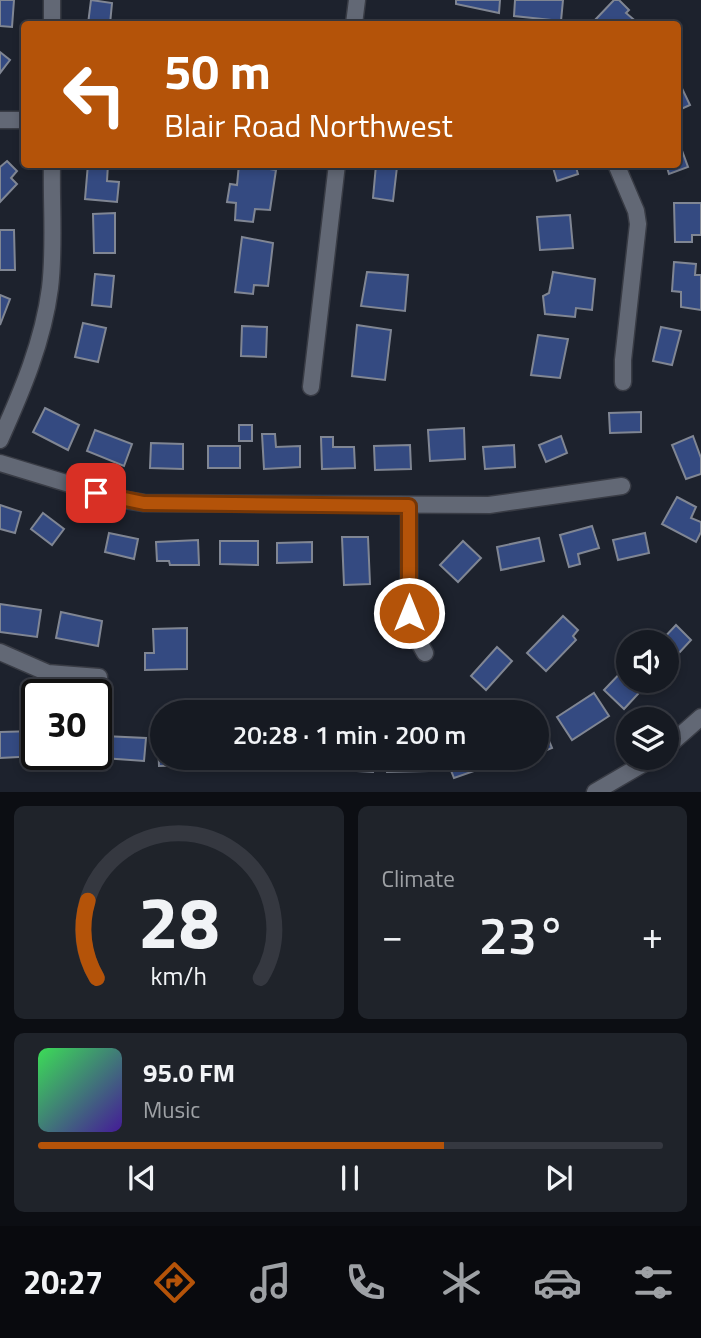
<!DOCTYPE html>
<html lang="en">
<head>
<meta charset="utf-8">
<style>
  :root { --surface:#161a22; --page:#1f232a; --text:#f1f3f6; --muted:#9ea1a5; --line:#353840; --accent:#b45309 }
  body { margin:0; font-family:"Titillium Web",sans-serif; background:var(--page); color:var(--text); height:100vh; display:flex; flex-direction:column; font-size:26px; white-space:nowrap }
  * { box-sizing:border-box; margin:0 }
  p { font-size:23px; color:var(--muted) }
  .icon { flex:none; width:38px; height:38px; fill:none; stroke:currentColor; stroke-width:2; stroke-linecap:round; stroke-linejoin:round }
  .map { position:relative; height:792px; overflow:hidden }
  .side { display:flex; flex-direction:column; gap:14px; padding:14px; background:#0c0e13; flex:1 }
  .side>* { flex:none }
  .hud { position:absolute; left:21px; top:21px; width:660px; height:147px; border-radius:7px; box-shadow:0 4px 10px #0003,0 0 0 2px var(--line); background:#b45309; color:#fff; overflow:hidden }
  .controls { position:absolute; left:616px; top:630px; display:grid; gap:14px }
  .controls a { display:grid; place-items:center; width:63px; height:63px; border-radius:50%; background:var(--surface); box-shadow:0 4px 10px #0003,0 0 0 2px var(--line); font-size:35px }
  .speed { position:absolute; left:21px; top:679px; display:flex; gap:14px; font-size:35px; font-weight:700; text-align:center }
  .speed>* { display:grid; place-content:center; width:91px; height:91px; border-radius:50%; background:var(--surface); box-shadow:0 4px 10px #0003,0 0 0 2px var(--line); line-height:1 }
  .speed .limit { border:4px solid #111; border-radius:10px; background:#fff; color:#111 }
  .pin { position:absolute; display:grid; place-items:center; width:60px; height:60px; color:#fff; margin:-30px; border-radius:14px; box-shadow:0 4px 10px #0006 }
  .me { position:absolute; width:77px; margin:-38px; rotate:0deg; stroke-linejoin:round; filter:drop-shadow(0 0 5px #0008) }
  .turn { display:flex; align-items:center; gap:24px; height:147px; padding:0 28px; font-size:32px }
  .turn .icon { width:91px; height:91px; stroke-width:2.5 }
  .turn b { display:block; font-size:49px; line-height:60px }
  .big { font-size:52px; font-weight:600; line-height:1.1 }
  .side .widget { flex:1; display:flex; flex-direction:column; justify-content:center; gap:10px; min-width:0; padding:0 24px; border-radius:10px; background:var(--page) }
  .side .dial { align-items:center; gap:0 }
  .dial svg { height:182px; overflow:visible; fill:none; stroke:var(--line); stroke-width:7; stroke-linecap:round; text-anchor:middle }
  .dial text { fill:var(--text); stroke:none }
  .song { display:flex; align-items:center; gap:21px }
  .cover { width:84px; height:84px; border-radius:10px; background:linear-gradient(135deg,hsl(130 70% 55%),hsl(260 70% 35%)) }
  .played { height:7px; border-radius:4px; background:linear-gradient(90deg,var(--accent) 65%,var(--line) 65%) }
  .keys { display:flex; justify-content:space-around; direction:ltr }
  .heat { display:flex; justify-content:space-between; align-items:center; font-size:38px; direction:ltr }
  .side .tiles { flex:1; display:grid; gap:14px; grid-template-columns:1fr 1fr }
  .widget:last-child { grid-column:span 2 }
  .trip { position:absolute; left:150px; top:700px; width:399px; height:70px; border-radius:35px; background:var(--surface); box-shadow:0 4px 10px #0003,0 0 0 2px var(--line); font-weight:600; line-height:70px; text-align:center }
  .dock { display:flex; height:112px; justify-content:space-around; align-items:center; background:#090a0e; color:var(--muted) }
  .dock .icon { width:49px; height:49px }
  .dock .current { color:var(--accent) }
  .dock b { font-size:32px; color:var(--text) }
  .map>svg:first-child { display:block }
  .building { fill:#344a81; stroke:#808693; stroke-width:2 }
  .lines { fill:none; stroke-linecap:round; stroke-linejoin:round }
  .minor-casing { stroke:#393c45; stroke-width:19 }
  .minor { stroke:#626875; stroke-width:16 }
  .route-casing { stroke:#753606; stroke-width:18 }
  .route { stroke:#b45309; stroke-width:12 }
</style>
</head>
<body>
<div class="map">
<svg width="701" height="792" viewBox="0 0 701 792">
  <rect width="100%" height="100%" fill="#1d222d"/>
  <g class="building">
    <polygon points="0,0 14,0 12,27 0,26"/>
    <polygon points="91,0 112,3 110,24 88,24"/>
    <polygon points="456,0 500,0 499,13 456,4"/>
    <polygon points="515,0 563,0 561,21 514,16"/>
    <polygon points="614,0 619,0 629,10 626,13 639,24 600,24 595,20"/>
    <polygon points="0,52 10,60 0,73"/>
    <polygon points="677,78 690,105 677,111"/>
    <polygon points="677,137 688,167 669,174 666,164 677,164"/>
    <polygon points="7,161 17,171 11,178 17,184 0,202 0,167"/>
    <polygon points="88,164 108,164 107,181 119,182 117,202 85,199"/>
    <polygon points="239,164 276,170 270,210 255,209 253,222 235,220 236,203 227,202 230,184 237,185"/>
    <polygon points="552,164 575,164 578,174 557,181"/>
    <polygon points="376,165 397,167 393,201 373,198"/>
    <polygon points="674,203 701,203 701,235 692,235 692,242 675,242"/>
    <polygon points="115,213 115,253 94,253 93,214"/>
    <polygon points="570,215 573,248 540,250 537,217"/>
    <polygon points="0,230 14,230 15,270 0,270"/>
    <polygon points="242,237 273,243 268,286 254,285 253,294 235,292"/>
    <polygon points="674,262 696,264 695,275 701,275 701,310 681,307 681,292 672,291"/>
    <polygon points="367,272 408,275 405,311 361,306"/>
    <polygon points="553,272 595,279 592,310 576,308 575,317 545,314 543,296 549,293"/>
    <polygon points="95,274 114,276 111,307 92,305"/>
    <polygon points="0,295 10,299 0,325"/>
    <polygon points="83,323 106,328 98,362 75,357"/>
    <polygon points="357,325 391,330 385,380 352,376"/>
    <polygon points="242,326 267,327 266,357 241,356"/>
    <polygon points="661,327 681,331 672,365 653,361"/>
    <polygon points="538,335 568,339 560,378 531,375"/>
    <polygon points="45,408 79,425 68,450 33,432"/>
    <polygon points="641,412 641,432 610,433 609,413"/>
    <rect x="239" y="425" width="13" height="16"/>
    <polygon points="464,428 465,459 430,461 428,430"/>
    <polygon points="95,430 132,444 124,466 87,451"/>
    <polygon points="262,434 275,434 276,447 300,446 300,467 264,469"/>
    <polygon points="561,436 567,453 546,462 539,445"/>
    <polygon points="693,436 701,458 701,474 686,479 672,445"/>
    <polygon points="321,437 333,437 333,447 354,447 355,468 322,469"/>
    <polygon points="151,443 183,444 183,469 150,468"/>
    <polygon points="410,445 411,469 375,470 374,446"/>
    <polygon points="514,445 515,467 485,469 483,447"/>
    <rect x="208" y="446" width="32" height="22"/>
    <polygon points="677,497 696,507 691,518 701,522 701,532 696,542 662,524"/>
    <polygon points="0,505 21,512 15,533 0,529"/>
    <polygon points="43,513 64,529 52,545 31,529"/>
    <polygon points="592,526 599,548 578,554 580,564 569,567 560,535"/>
    <polygon points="109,533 138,539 134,559 105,552"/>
    <polygon points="645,533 649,553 618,560 613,540"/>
    <polygon points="342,537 368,537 370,584 344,585"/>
    <polygon points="539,538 544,561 501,570 497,547"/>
    <polygon points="198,540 199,565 170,565 169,561 157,561 156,542"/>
    <polygon points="220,541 258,541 258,565 220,564"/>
    <polygon points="463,541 481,558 458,582 440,565"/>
    <polygon points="312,542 312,562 277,563 277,543"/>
    <polygon points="0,604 41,610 37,637 0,632"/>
    <polygon points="61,612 102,621 98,646 56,638"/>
    <polygon points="563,616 578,630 573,636 576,640 546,671 527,653"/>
    <polygon points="676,625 691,640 667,666 667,642 660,642"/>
    <polygon points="187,628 187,669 145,670 145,653 154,653 153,629"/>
    <polygon points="497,647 512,661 486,690 471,676"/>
    <polygon points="628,665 628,681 650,681 624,709 604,690"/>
    <polygon points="594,693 609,716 572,740 557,717"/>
    <polygon points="544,729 552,748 537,754 537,732"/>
    <polygon points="36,731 37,756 0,758 0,732"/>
    <polygon points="104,736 146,738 144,761 103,758"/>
    <polygon points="158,740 163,740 163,758 202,758 202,765 159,766"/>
    <polygon points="46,754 89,754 88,759 46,758"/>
    <polygon points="214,758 254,758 255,764 214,765"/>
    <polygon points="280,758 312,758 311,768 279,765"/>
    <polygon points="324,758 374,758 373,772 323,769"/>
    <polygon points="386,758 427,758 428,771 387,772"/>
    <polygon points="446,758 498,758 500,762 454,778"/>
  </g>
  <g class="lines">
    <g class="minor-casing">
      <g id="minor">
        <polyline points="52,24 52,0"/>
        <polyline points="354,24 357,0"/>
        <polyline points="0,120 24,120"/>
        <polyline points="616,164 636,211 638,224 623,360 623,382"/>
        <polyline points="311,387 337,164"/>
        <path d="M0,440C22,391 43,342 50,288C55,247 51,205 52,164"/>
        <polyline points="0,463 119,499 144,503 489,505 622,486"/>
        <polyline points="409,506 409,613 412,630 425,653"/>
        <polyline points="0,652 48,673 99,677"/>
        <polyline points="667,747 701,717"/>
        <polyline points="595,792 653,758"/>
      </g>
    </g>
    <use href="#minor" class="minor"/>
  </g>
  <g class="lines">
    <g class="route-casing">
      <polyline id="route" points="96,493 144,503 409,506 409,613"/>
    </g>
    <use href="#route" class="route"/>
  </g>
</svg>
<div class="controls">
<a><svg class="icon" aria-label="sound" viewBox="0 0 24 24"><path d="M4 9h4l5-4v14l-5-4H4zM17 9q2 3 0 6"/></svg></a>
<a><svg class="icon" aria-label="layers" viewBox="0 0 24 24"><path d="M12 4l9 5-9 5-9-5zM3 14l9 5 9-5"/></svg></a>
</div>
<div class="speed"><div class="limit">30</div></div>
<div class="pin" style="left:96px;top:493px;background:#d93025"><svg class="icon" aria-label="arrive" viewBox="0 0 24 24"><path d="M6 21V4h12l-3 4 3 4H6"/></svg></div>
<svg class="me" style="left:409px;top:613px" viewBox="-20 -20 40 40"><circle r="17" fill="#b45309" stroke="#fff" stroke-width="3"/><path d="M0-11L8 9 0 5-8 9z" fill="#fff"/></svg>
<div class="trip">20:28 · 1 min · 200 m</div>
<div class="hud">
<div class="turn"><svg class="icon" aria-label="left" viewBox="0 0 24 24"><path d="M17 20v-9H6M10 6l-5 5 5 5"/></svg><div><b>50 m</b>Blair Road Northwest</div></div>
</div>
</div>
<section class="side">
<div class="tiles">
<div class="widget dial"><svg viewBox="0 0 100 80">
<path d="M14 69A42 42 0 1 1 86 69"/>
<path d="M14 69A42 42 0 0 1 10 35" stroke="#b45309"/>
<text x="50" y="56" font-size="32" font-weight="700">28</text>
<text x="50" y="72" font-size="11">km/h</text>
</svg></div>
<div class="widget"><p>Climate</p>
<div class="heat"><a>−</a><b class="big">23°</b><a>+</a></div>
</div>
<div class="widget">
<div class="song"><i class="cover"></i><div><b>95.0 FM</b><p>Music</p></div></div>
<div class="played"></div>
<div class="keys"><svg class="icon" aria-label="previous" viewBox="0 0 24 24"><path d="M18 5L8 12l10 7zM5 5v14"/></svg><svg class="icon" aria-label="pause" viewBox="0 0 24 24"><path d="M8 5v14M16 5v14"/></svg><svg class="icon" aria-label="next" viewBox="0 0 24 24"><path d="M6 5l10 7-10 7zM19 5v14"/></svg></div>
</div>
</div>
</section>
<nav class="dock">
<b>20:27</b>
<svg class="icon current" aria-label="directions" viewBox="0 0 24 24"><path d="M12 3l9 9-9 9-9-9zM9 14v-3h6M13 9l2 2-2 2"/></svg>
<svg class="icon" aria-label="music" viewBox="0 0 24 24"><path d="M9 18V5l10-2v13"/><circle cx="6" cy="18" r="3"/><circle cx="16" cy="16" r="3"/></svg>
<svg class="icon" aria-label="phone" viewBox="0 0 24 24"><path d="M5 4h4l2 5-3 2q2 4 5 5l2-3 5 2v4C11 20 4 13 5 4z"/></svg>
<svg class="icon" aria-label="climate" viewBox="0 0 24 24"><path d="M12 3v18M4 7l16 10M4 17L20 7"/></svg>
<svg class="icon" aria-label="car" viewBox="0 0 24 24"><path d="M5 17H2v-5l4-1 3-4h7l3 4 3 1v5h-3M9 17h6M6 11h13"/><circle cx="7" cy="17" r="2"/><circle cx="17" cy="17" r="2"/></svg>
<svg class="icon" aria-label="filters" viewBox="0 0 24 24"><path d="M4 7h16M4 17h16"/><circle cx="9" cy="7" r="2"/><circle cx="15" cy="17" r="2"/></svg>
</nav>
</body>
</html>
